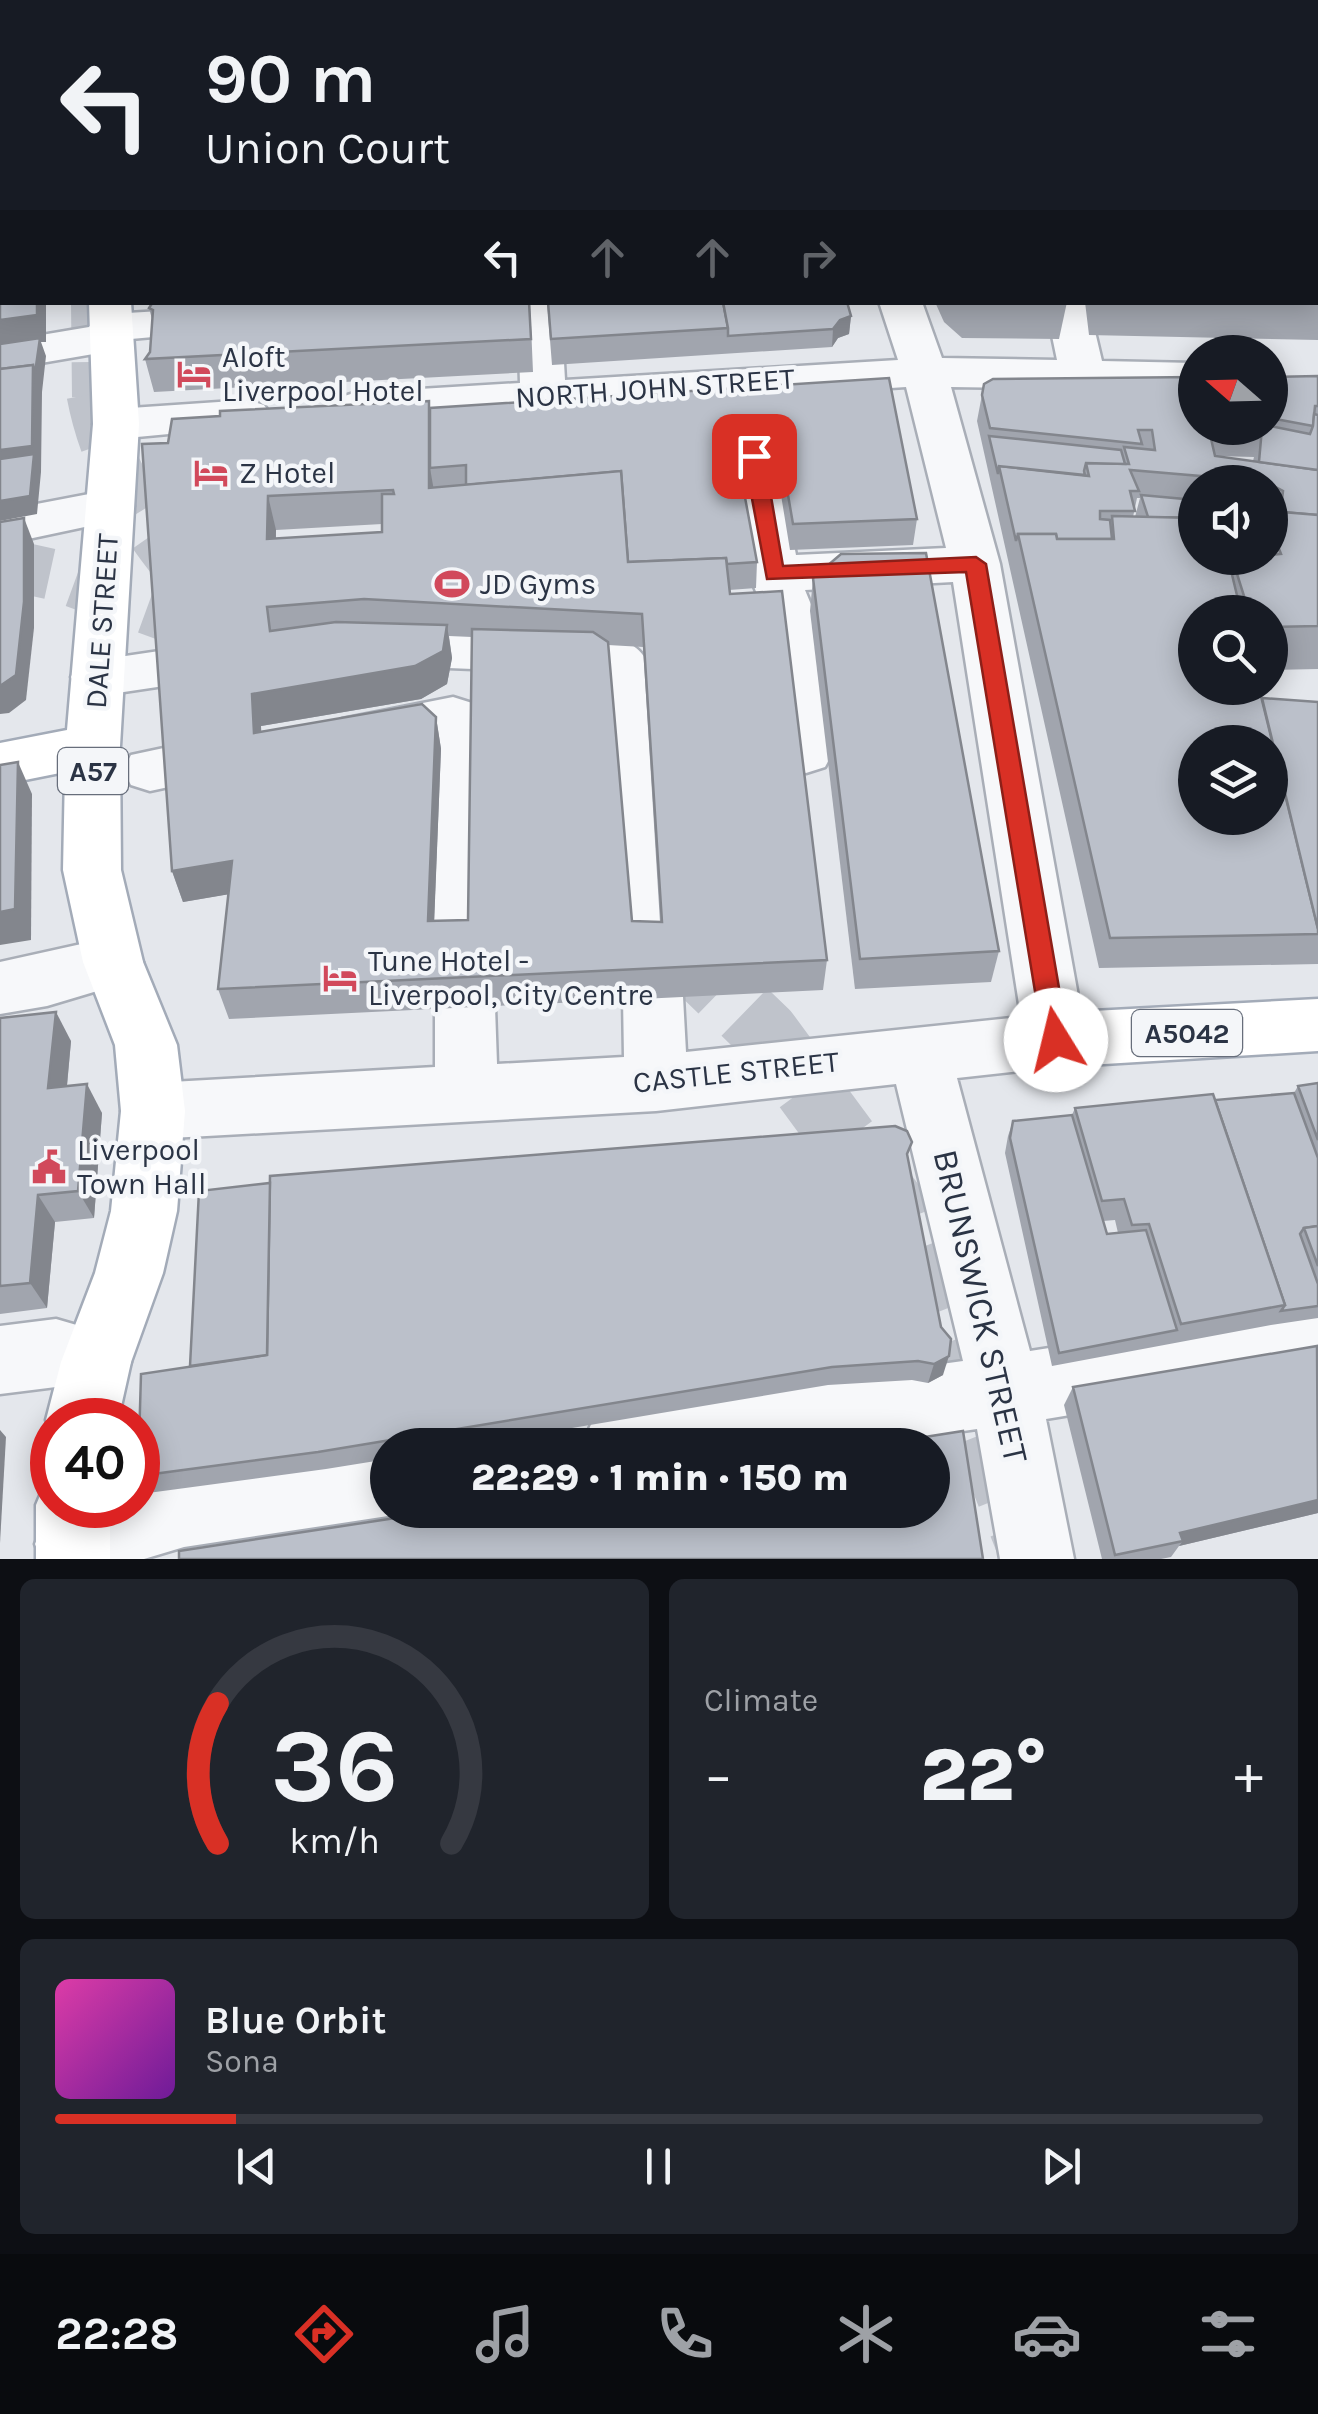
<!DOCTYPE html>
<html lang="en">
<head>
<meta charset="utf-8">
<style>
  :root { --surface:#171b24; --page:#20242c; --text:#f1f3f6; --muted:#9ea1a6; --line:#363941; --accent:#d93025 }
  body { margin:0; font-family:Karla,sans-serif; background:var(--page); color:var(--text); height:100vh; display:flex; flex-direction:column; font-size:38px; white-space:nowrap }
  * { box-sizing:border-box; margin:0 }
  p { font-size:32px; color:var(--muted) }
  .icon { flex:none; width:55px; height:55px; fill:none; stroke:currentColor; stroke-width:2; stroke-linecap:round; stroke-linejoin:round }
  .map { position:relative; height:1559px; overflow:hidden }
  .details { display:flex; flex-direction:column; gap:20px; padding:20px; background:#0d0f14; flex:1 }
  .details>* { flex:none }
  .top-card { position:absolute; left:0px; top:0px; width:1320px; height:305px; box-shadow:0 5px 25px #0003; background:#171b24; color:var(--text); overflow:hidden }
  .needle { width:65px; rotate:290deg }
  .fabs { position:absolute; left:1178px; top:335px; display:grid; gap:20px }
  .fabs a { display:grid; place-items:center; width:110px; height:110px; border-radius:50%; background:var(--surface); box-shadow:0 5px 25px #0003; font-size:50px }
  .speed { position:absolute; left:30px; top:1398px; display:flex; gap:20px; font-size:50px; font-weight:700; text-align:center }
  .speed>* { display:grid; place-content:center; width:130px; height:130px; border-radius:50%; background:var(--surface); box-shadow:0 5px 25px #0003; line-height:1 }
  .speed .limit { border:15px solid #d22; background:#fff; color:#111 }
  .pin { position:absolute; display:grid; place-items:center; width:85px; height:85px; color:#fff; margin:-42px; border-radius:20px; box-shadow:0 5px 15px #0006 }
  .me { position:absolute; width:110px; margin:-55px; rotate:351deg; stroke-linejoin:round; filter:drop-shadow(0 0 8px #0008) }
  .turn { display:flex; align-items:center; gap:35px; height:210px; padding:0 40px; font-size:45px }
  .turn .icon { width:130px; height:130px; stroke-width:2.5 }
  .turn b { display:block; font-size:70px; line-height:85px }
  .lanes { display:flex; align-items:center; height:95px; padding:0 40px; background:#0003; justify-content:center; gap:50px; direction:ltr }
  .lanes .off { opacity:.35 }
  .big { font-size:75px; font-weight:800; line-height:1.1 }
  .details .card { flex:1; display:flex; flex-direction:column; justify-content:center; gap:15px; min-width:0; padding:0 35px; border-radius:15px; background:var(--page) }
  .details .dial { align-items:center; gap:0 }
  .dial svg { height:260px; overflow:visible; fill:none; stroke:var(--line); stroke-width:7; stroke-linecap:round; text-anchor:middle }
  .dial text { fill:var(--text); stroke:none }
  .song { display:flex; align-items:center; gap:30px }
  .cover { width:120px; height:120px; border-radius:15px; background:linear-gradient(135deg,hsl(320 70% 55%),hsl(280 70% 35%)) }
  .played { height:10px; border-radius:5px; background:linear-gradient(90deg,var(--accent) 15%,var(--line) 15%) }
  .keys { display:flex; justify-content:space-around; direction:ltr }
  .heat { display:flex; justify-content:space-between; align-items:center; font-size:55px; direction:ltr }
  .details .tiles { flex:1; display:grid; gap:20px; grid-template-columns:1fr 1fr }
  .card:last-child { grid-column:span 2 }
  .trip { position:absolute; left:370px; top:1428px; width:580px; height:100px; border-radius:50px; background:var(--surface); box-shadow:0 5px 25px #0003; font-weight:800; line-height:100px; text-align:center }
  .tab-bar { display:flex; height:160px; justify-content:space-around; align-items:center; background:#090b0e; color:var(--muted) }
  .tab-bar .icon { width:70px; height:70px }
  .tab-bar .active { color:var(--accent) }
  .tab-bar b { font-size:45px; color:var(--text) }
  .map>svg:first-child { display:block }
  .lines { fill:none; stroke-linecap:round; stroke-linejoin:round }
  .major-tunnel-far2 { stroke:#bfc3cb; stroke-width:40; stroke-dasharray:40 20; stroke-linecap:butt }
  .major-tunnel-far1 { stroke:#bfc3cb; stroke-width:51; stroke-dasharray:51 26; stroke-linecap:butt }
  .major-tunnel { stroke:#bfc3cb; stroke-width:66; stroke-dasharray:66 32; stroke-linecap:butt }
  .minor-casing { stroke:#a9aeb7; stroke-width:5 }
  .major-casing { stroke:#a3abb8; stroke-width:5 }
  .minor { fill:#f7f8fa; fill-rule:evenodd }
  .major { fill:#fff; fill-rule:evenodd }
  .wall { fill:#a1a5ae; fill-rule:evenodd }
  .shaded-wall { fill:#83868d }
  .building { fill:#bbc0ca; stroke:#83868d; stroke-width:2.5; fill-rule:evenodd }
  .route { fill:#d93025; stroke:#8d1f18; stroke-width:2.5 }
  .labels { text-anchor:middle; stroke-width:9; stroke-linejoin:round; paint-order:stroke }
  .shield { fill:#f4f6f9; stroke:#676e7b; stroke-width:2.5 }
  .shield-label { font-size:28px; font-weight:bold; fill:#2b3445 }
  .poi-label { font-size:30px; fill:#2b3445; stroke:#f4f6f9; text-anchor:start }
  .street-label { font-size:30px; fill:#2b3445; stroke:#f4f6f9 }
  .near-street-label { font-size:35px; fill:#2b3445; stroke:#f4f6f9 }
</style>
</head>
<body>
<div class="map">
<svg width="1318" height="1559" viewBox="0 0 1318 1559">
  <rect width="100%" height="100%" fill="#e4e7ec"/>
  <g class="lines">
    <polyline class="major-tunnel-far2" points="91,302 92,397"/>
    <g class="major-tunnel-far1">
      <path d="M92,394C106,468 145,529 194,585"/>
      <polyline points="0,563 55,575 222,636"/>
    </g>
    <polyline class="major-tunnel" points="674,944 766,1033 897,1211 1035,1559"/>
    <g class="minor-casing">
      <g id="minor">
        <polygon points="719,0 755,0 756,2 721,2"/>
        <polygon points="1105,0 1141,0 1141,2 1106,2"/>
        <path d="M440,302H566L561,310L565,380L898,360L879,302H922L942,358L1057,360L1045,302H1088L1102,361L1195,363V391L951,387L1000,564L1086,1040L1077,1059L1055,1067L957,1078L1030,1351L1318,1306V1374L1046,1419L1074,1559H1000L977,1429L866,1445H582L593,1420L618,1409L963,1361L896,1084L656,1111L153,1139L131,1131L121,1111L131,1091L153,1083L435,1067V1007L444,989L465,981L486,989L495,1007L497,1064L624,1057L623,997L632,979L643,975L628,970L619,952L599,674L374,665L356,659L348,646L356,633L374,627L611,636C631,642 641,649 651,667L679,952L670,970L659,973L674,979L683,997L686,1052L1021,1017L953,582L805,590L817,619L833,752L825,767L806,773L787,767L779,752L767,619L749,574L731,455L737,444L754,440L771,444L777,455L796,555L946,548L906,387L354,423L338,418L331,408L338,398L354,393L520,383L518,317L458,320L443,316L437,307Z"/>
        <polygon points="227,307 242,311 249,320 242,329 131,339 126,347 111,351 0,370 0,342 89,327 96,318 111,314"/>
        <polygon points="248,400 264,405 271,415 264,425 116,439 100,435 93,424 100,413 116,409"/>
        <polygon points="110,490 127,494 134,506 127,518 0,545 0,511"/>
        <polygon points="166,650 184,655 192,669 184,683 97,696 78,691 71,677 78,663"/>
        <polygon points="453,697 472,703 480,717 488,951 479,969 458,976 437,969 428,951 427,742 361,753 342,747 334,733 342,719"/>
        <polygon points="173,746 192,752 200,767 192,782 150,791 131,785 123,770 131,755"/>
        <polygon points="113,937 134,944 143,962 134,980 47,1006 0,1014 0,962"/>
        <polygon points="56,1319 121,1338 131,1362 121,1386 96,1396 56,1387 0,1394 0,1326"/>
        <polygon points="388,1444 391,1445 388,1445 388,1510 403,1510 388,1516 184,1547 144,1559 41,1559 35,1544 46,1518 78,1505 138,1505 138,1487 184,1473"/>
      </g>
    </g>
    <g class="major-casing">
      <g id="major">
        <polygon points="81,0 117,0 117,2 82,2"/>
        <polygon points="89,302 131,302 139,424 120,746 121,870 143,962 177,1045 185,1111 177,1211 163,1273 131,1362 118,1420 52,1420 52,1435 46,1420 61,1362 95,1273 111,1211 121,1111 115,1045 83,962 63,870 65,772 0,785 0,743 67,730 93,424"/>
        <polygon points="1318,999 1318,1051 1055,1067 1033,1059 1024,1040 1033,1021 1055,1013"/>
        <polygon points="52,1477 52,1505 110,1505 110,1559 36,1559 36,1505 47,1479"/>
      </g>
    </g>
    <use href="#minor" class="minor"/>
    <use href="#major" class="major"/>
  </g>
  <g class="wall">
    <polygon points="0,0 44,0 44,2 2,2 2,161 0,161"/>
    <polygon points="776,0 1088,0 1063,2 778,2"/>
    <polygon points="1135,0 1318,0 1318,340 1089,335 1085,302 1318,302 1318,2 1135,2"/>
    <polygon points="530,302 533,372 154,392 145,359 150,352 152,319 149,308"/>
    <polygon points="547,302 851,316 849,334 838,338 832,347 552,365"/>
    <polygon points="935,302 1067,302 1059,339 962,338 944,322"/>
    <path d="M1318,376V669L1270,670V612H1195L1262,698L1318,702V964L1099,968L977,421L984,384L1195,428H1270V377ZM1216,456L1254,457L1253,461ZM1195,482H1270V558H1231L1229,563L1195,558ZM1137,498H1140L1135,517H1133Z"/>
    <path d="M889,378L917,519L913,545L790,550L773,446L736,448L757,562L756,588L729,590L827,960L823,990L229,1019L218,989L229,894L183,902L172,871L168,443L429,401L430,408ZM382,524V532L276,539V530ZM449,636L472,637L468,920L434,921L441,749L436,717L261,731V726L421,699L447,684L452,658ZM608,645L643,647L660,922L632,921Z"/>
    <polygon points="813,578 999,951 991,982 855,989 810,611"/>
    <polygon points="0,1018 71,1041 67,1086 102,1113 94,1218 55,1222 47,1308 0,1314"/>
    <path d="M1318,1083V1318L1271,1325L1052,1366L1005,1153L1008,1136L1013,1121L1072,1115L1075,1108L1215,1100L1294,1093L1298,1086ZM1115,1220L1118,1233L1107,1234L1103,1221Z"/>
    <polygon points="908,1158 943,1375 928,1383 912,1380 828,1385 471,1445 388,1445 388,1459 326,1469 148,1493 138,1479 138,1445 190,1366"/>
    <polygon points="1073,1387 1318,1513 1179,1546 1171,1557 1161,1559 1102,1559 1064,1405"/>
  </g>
  <g class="shaded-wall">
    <polygon points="370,0 500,0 481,2 352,2"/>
    <polygon points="2,225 2,260 0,260 0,226"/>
    <polygon points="37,302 46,302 46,342 41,342 46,356 42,392 41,472 37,514 0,521 0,450 33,365 39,342 0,347 0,320"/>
    <polygon points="851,316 849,334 838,338 832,347 833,329 840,320"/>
    <polygon points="429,401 433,434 430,468 434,491 429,488"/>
    <polygon points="268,496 276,530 275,572 267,539"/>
    <polygon points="24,518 34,544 34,628 26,700 9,713 0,714 0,686"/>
    <polygon points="447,625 452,658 447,684 421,699 261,726 263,765 254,733 252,694"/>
    <polygon points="436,717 441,749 433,951 428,921"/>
    <polygon points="18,762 32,794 31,940 0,945 0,912"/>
    <polygon points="232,861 242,892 183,902 172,871"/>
    <polygon points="56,1012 71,1041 64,1117 48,1088"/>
    <polygon points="87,1084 102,1113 94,1218 78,1191"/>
    <polygon points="38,1195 55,1222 47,1308 30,1283"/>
    <polygon points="949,1356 943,1375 928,1383 934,1364"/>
    <polygon points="0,1430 6,1437 0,1543"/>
    <polygon points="1318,1500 1318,1513 1179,1546 1183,1541 1180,1533"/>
  </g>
  <g class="building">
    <polygon points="0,0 35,0 35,2 2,2 2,15 0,15"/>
    <polygon points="132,0 370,0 352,2 132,2"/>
    <polygon points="606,0 699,0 700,2 588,2"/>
    <polygon points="795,0 837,0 812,2"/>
    <polygon points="1156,0 1215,0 1215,2 1176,2"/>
    <rect x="1215" y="0" width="27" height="2"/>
    <rect x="1244" y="0" width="34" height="2"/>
    <polygon points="0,20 2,20 2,127 0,128"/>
    <polygon points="0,168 2,168 2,225 0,226"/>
    <polygon points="0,248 2,248 2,302 37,302 37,315 0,320"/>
    <polygon points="153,302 529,302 531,339 145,359 150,352 153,310 149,308"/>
    <polygon points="548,302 723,302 728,328 551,339"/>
    <polygon points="723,302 847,302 851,316 840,320 833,329 728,336 728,328"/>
    <polygon points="40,338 35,373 33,365 0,369 0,344"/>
    <polygon points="33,365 32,446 0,450 0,369"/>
    <polygon points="1318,376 1318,406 1315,406 1313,426 1270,418 1270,377"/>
    <polygon points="1195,377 1195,428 1262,428 1263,430 1209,430 1215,456 1318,470 1318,515 1270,511 1270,507 1275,507 1282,500 1283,491 1270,484 1270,482 1130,470 1139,491 1130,491 1135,511 1100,511 1100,519 1110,520 1112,539 1057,539 1056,534 1018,534 1016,541 999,466 1089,476 1086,463 1129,464 1124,447 1155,450 1152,430 1138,430 1142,444 990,428 982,395 984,384 993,379"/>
    <polygon points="889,378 917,519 793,524 775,419 731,422 757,562 727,564 726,558 628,562 621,471 466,485 466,465 430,468 430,408"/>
    <path d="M429,401V488L621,471L628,562L726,558L730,594L782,591L827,960L218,989L232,861L172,871L142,444L168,443L172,419L220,416V411ZM393,490L394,494H382V532L267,539L268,496ZM364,599L642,614L662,922L632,921L608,642L593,632L472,629L468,920L428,921L436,717L422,704L254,733L252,694L415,666L443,651L447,625L336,622L270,631L267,607Z"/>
    <polygon points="1314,414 1318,415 1318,470 1259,462 1262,428 1270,428 1270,426 1310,434 1313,426"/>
    <polygon points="989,436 1121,450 1125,464 1086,463 1084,471 1085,475 999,466 998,474"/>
    <polygon points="34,454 30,496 0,501 0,459"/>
    <polygon points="1141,495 1195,500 1195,518 1148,517"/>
    <polygon points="1270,511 1318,515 1318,626 1270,627 1270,612 1249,612 1232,558 1270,558 1270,555 1281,554 1270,526"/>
    <path d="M1112,516L1195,518V558H1228L1241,612H1195V688H1259L1318,929V934L1110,938L1018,534H1056L1057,539H1114ZM1195,742H1270V818H1195Z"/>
    <polygon points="24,518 24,602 16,675 0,686 0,522"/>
    <polygon points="926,553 999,951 860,959 813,578 841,554"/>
    <polygon points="1262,698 1318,702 1318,929"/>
    <polygon points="18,762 15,909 0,912 0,765"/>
    <polygon points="56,1012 48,1088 87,1084 78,1191 38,1195 30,1283 0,1286 0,1018"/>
    <polygon points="1318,1083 1318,1140 1298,1086"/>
    <polygon points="1294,1093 1318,1158 1318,1226 1304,1228 1300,1234 1318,1284 1318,1306 1281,1311 1285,1305 1215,1100"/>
    <polygon points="1213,1094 1285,1305 1181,1324 1149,1224 1132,1225 1124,1199 1102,1201 1075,1108"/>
    <polygon points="1072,1115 1107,1234 1146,1230 1177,1330 1059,1353 1010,1138 1013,1121"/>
    <polygon points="895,1126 907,1131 912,1142 907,1154 941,1327 951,1339 949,1356 934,1364 918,1361 832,1367 318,1452 138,1476 141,1374 267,1355 270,1176"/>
    <polygon points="270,1183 267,1355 190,1366 199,1191"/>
    <polygon points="1318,1226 1318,1266 1304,1228"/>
    <polygon points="1317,1346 1318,1500 1180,1533 1183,1541 1115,1555 1073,1387"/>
    <polygon points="963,1431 983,1559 179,1559 179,1551 448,1510 932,1510 932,1445 874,1445"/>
  </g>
  <polygon class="route" points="754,449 764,456 783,566 976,557 986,564 1068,1040 1065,1048 1056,1052 1046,1048 1043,1040 966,572 767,579 744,456"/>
  <defs>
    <g id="hotel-bare" transform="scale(2.7)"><path d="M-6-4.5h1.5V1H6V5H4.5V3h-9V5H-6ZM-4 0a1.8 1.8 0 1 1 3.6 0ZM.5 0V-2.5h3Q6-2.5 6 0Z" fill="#d1495b" stroke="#f4f6f9" stroke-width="2.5" paint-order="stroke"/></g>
    <g id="stadium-bare" transform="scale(2.7)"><path d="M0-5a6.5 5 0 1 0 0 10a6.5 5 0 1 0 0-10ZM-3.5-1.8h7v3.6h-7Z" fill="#d1495b" stroke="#f4f6f9" stroke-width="2.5" paint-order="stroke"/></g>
    <g id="civic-bare" transform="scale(2.7)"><path d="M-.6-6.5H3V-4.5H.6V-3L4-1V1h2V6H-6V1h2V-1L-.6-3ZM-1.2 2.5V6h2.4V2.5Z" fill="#d1495b" stroke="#f4f6f9" stroke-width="2.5" paint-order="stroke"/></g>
  </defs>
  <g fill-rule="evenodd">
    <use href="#hotel-bare" x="194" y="374"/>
    <use href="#hotel-bare" x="211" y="473"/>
    <use href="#stadium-bare" x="452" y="584"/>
    <use href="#hotel-bare" x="340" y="978"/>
    <use href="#civic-bare" x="49" y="1167"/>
  </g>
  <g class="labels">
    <g class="shield">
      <rect x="58" y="748" width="70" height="46" rx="8"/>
      <rect x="1132" y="1010" width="110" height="46" rx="8"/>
    </g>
    <g class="shield-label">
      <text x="93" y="781">A57</text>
      <text x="1187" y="1043">A5042</text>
    </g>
    <g class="poi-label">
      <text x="222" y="367">Aloft<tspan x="222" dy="34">Liverpool Hotel</tspan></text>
      <text x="239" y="483">Z Hotel</text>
      <text x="480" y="594">JD Gyms</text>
      <text x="368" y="971">Tune Hotel -<tspan x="368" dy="34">Liverpool, City Centre</tspan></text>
      <text x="77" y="1160">Liverpool<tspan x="77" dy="34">Town Hall</tspan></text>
    </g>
    <g class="street-label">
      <text transform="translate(655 388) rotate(-4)" y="10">NORTH JOHN STREET</text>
      <text transform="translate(102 621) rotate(-86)" y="10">DALE STREET</text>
      <text transform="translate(736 1072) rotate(-6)" y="10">CASTLE STREET</text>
    </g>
    <g class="near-street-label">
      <text transform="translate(981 1306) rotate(77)" y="12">BRUNSWICK STREET</text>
    </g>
  </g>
</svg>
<div class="fabs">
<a><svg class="needle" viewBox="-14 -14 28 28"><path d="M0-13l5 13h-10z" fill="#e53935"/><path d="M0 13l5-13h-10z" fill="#9ea1a6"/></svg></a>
<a><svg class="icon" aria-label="sound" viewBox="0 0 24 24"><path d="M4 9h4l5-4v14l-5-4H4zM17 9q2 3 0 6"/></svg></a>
<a><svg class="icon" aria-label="search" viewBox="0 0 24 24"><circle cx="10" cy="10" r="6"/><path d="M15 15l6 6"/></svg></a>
<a><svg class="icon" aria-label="layers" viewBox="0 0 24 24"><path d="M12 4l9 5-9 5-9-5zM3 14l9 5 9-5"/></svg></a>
</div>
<div class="speed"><div class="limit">40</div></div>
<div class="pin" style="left:754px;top:456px;background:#d93025"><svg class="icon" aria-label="arrive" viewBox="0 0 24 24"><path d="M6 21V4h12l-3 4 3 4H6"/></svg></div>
<svg class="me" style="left:1056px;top:1040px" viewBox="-20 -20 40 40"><circle r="19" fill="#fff"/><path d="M0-13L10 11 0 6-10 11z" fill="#d93025"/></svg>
<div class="trip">22:29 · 1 min · 150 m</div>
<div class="top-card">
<div class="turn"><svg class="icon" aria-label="left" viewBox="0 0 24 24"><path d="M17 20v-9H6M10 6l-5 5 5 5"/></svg><div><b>90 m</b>Union Court</div></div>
<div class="lanes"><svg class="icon" aria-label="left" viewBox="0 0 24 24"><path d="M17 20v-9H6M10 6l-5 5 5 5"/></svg><svg class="icon off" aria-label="ahead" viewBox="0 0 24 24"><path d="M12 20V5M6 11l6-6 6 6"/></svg><svg class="icon off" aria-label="ahead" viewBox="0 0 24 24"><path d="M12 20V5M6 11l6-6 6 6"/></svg><svg class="icon off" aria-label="right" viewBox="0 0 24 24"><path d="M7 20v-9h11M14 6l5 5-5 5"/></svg></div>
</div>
</div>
<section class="details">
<div class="tiles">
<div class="card dial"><svg viewBox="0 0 100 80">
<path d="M14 69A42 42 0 1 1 86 69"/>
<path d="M14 69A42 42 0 0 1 14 26" stroke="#d93025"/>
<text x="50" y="56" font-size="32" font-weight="700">36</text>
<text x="50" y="72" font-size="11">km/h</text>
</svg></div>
<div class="card"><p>Climate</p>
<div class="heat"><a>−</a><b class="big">22°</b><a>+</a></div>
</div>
<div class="card">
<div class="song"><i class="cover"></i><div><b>Blue Orbit</b><p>Sona</p></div></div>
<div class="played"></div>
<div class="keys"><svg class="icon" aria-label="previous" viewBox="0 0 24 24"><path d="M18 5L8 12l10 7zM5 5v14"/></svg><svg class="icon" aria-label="pause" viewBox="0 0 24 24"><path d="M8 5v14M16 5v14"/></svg><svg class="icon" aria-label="next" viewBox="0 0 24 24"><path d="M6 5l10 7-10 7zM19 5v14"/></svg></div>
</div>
</div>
</section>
<nav class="tab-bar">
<b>22:28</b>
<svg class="icon active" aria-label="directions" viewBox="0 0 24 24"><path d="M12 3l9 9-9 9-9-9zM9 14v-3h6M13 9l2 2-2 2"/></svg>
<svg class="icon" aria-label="music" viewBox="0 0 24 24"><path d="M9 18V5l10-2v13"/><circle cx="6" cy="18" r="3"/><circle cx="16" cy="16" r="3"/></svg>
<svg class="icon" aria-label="phone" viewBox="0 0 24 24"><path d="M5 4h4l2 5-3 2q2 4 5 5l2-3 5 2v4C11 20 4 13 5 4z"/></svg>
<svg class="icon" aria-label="climate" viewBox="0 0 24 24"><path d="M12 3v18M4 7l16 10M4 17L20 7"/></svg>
<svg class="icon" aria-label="car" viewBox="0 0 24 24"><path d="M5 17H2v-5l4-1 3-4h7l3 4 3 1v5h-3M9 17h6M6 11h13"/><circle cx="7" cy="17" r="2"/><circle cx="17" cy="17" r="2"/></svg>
<svg class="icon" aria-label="filters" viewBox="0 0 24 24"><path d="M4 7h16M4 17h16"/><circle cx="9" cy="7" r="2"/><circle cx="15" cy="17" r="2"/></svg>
</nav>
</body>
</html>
